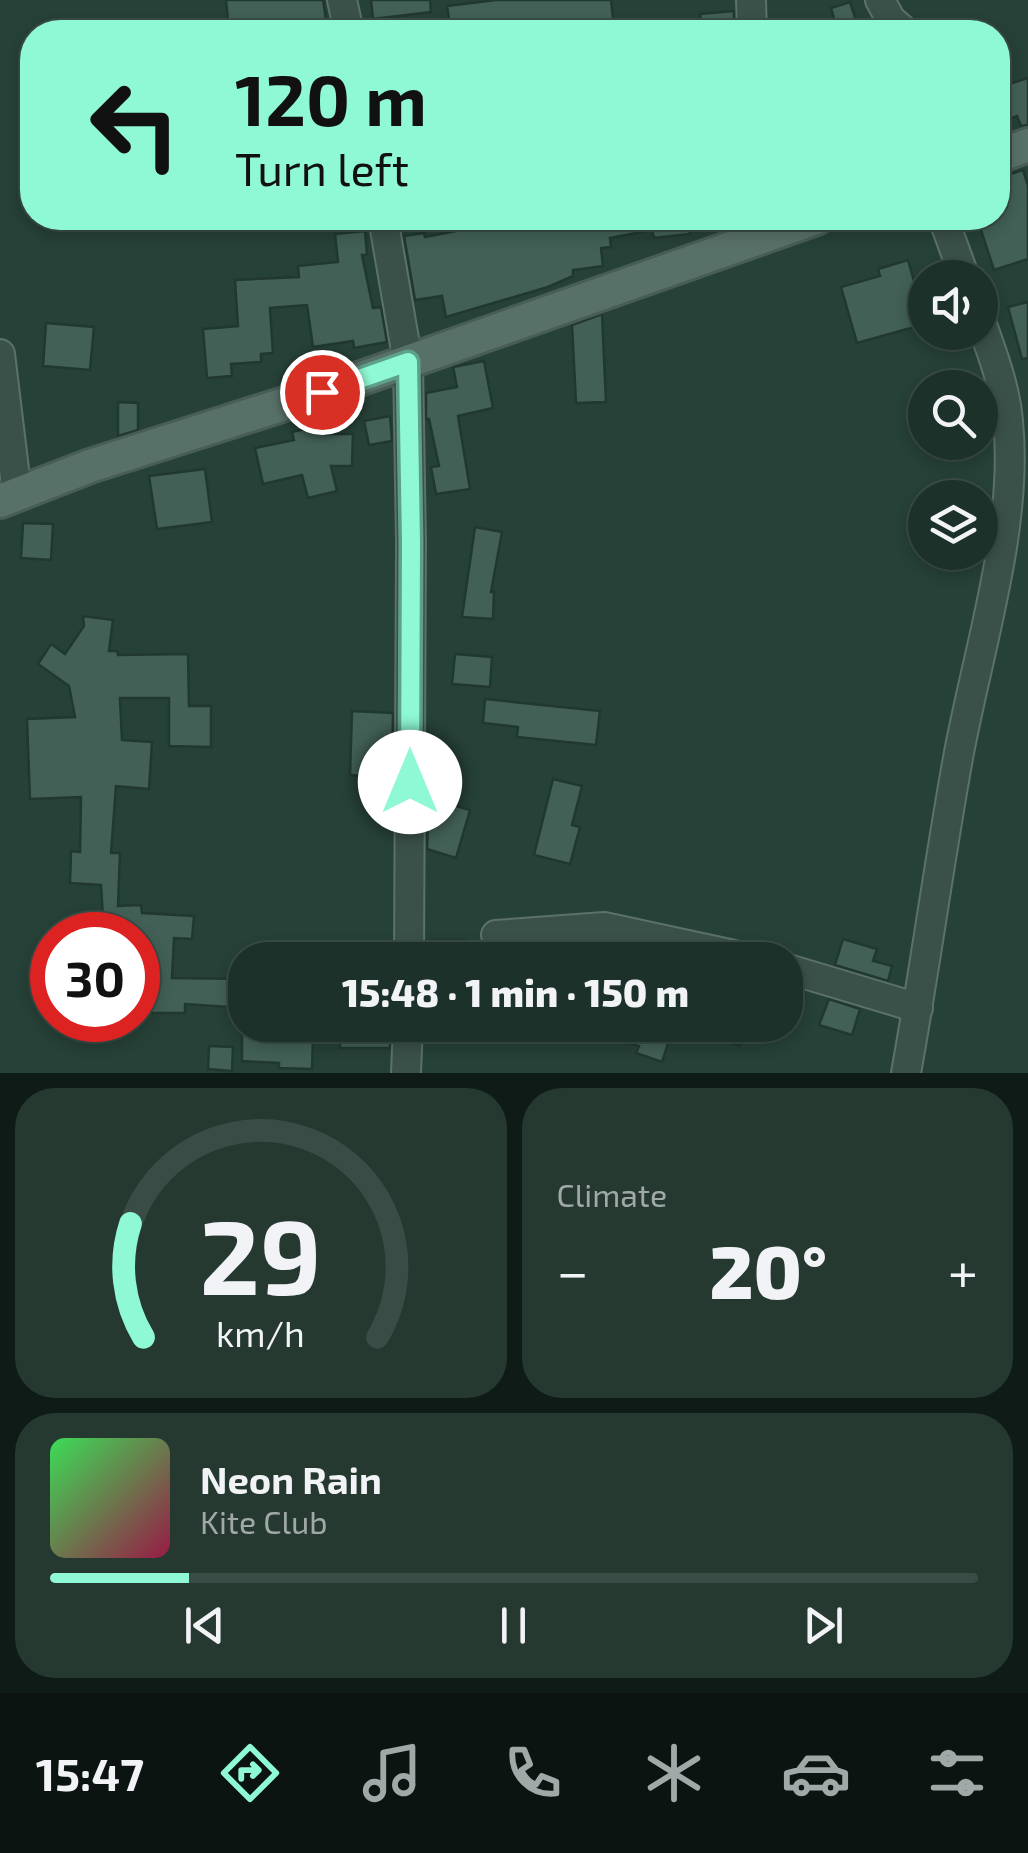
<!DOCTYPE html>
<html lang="en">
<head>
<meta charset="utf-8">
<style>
  :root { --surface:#1c3129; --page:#253931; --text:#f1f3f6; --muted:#a0a9a8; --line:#3a4c46; --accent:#8ff8d4 }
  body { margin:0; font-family:"Exo 2",sans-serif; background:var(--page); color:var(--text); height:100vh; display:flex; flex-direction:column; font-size:38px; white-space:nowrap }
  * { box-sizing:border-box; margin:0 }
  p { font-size:32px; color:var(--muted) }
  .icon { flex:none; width:55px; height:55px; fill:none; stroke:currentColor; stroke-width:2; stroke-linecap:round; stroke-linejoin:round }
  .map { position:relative; height:1073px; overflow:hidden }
  .side { display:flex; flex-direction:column; gap:15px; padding:15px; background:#0f1b17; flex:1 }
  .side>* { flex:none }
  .hud { position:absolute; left:20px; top:20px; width:990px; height:210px; border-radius:40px; box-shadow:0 5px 15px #0003,0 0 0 2px var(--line); background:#8ff8d4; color:#111; overflow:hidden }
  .controls { position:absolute; left:908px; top:260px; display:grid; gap:20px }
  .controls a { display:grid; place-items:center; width:90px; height:90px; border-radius:50%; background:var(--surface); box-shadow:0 5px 15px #0003,0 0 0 2px var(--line); font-size:50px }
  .speed { position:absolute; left:30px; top:912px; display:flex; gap:20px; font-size:50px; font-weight:700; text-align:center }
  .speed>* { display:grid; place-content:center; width:130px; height:130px; border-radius:50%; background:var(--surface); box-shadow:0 5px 15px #0003,0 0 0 2px var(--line); line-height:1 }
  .speed .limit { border:15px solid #d22; background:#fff; color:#111 }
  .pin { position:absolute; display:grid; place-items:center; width:85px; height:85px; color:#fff; margin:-42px; border:5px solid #fff; border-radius:50%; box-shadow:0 2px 10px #0007 }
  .me { position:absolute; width:110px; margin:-55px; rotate:0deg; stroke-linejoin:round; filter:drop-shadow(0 0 8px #0008) }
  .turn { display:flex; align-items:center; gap:35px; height:210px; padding:0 50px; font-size:45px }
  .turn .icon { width:130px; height:130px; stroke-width:2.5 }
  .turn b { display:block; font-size:70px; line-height:85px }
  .big { font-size:75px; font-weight:800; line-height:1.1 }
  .side .tile { flex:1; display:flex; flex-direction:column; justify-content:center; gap:15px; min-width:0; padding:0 35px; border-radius:40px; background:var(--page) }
  .side .dial { align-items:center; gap:0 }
  .dial svg { height:260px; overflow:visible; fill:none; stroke:var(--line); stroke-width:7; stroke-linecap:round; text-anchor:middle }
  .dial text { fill:var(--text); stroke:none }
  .song { display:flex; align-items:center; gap:30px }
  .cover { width:120px; height:120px; border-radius:15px; background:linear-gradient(135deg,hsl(130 70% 55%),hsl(340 70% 35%)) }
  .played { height:10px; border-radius:5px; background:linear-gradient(90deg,var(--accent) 15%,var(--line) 15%) }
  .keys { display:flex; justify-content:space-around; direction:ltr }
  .heat { display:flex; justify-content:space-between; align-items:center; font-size:55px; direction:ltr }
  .side .tiles { flex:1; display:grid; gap:15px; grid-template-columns:1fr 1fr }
  .tile:last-child { grid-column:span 2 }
  .trip { position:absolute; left:228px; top:942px; width:575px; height:100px; border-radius:40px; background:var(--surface); box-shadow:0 5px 15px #0003,0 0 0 2px var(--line); font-weight:800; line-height:100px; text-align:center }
  .tabs { display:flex; height:160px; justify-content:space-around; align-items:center; background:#0b1410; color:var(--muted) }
  .tabs .icon { width:70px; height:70px }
  .tabs .current { color:var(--accent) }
  .tabs b { font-size:45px; color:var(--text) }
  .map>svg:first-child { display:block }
  .building { fill:#426056; stroke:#213830; stroke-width:2.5 }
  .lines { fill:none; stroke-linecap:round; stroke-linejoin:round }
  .minor-casing { stroke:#5b7169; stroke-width:32 }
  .major-casing { stroke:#475d55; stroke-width:38 }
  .minor { stroke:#3a5149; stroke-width:28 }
  .major { stroke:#587168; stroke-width:32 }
  .route-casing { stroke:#5da18a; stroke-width:25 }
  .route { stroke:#8ff8d4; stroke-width:18 }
</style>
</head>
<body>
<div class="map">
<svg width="1028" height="1073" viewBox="0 0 1028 1073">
  <rect width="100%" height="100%" fill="#264137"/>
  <g class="building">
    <polygon points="226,0 323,0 328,32 229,32"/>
    <polygon points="371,0 430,0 431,12 373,19"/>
    <polygon points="496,0 611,0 614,27 576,32 464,32 462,24 450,25 447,6"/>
    <polygon points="850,2 860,32 838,32 831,8"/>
    <polygon points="734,11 734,32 702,32 700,14"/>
    <polygon points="1028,78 1028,125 1021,126 1017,116 998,123 998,102 1011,99 1006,85"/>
    <polygon points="1023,170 1028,186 1028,259 994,270 977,218 998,218 998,178"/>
    <polygon points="512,218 540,218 540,223 583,218 688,218 690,234 654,238 652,230 610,238 611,247 601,248 603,266 573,270 573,276 548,287 446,317 442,296 415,300 404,236 424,233 425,237 512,220"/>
    <polygon points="365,231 367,255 362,255 373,308 381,307 387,342 354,348 353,341 313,347 307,305 270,308 273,353 261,354 261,362 231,364 232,376 207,378 203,329 238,326 235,280 299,277 298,266 338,262 335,234"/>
    <polygon points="908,260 916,288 925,288 925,324 857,343 841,287 880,276 878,269"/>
    <polygon points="1028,302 1028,358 1022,359 1008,307"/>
    <polygon points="602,314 606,402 576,403 572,325"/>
    <polygon points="46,323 94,327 90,370 43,366"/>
    <polygon points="484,361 493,408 458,416 470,489 436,494 431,467 439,466 429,419 426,419 426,393 457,387 453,367"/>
    <polygon points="118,402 138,403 138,430 118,436"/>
    <polygon points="390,416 392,441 369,445 364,421"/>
    <polygon points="321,425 323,434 353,434 352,466 331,466 337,491 308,498 302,475 263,484 255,448 294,440 292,432"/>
    <polygon points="205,469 212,522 157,529 149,476"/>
    <polygon points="23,523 53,524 51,560 21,558"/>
    <polygon points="475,527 502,532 491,592 494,592 493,619 462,617"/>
    <polygon points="83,616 113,620 109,651 117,651 118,655 188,654 189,706 211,706 211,747 169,746 169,698 120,698 122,740 152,742 149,789 116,786 111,853 120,853 118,906 141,905 142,913 194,916 192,939 174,938 172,978 245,979 245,1008 185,1004 185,1013 138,1013 143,935 104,935 101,885 70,883 71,851 80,852 81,797 30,799 27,719 75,717 69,686 38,664 51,644 65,654 84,626"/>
    <polygon points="455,654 492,657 490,687 452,684"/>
    <polygon points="485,699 600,711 596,745 517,737 518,727 483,723"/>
    <polygon points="352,711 393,713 392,778 350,775"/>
    <polygon points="553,779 582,786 572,825 580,827 570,864 534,855"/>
    <polygon points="429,798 470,810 456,858 427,849"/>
    <polygon points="843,939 877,949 873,961 892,966 888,981 835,965"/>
    <rect x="432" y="940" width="33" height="20"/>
    <polygon points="603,945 610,946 606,960 580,960 584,946"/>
    <polygon points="829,999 860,1009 852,1035 819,1025"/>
    <rect x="340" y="1025" width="50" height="23"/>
    <polygon points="585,1025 674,1025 662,1062 636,1053 639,1046 584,1030"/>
    <polygon points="689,1025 747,1025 740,1046 688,1028"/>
    <polygon points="242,1030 265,1031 265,1036 313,1038 312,1069 279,1068 279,1063 242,1061"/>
    <polygon points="209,1046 233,1047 232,1071 208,1069"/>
  </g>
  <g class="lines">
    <g class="minor-casing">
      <g id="minor">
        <polyline points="342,0 349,32"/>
        <polyline points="751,0 752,32"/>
        <polyline points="880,0 891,20 905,32"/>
        <polyline points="383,218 408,362 411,543 409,960"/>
        <polyline points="943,218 965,278"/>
        <polyline points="0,354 17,494"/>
        <polyline points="496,935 604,927 757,960"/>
        <polyline points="785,968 918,1008"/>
        <polyline points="406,1073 408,1025"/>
        <path d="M906,1073C925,968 939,863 958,758C977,653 1019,528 1008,421C1005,386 992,353 980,319"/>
      </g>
    </g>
    <g class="major-casing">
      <g id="major">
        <polyline points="998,156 1028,145"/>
        <polyline points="0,501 90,466 322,392 816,218"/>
      </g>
    </g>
    <use href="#minor" class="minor"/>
    <use href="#major" class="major"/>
  </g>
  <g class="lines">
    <g class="route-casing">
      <polyline id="route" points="322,392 408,362 411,543 410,782"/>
    </g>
    <use href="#route" class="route"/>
  </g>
</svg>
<div class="controls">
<a><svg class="icon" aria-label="sound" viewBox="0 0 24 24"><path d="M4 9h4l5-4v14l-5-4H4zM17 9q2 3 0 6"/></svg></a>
<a><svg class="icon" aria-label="search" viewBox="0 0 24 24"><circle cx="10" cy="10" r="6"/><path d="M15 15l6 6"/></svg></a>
<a><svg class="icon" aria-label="layers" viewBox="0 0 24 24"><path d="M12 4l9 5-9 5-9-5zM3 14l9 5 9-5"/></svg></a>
</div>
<div class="speed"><div class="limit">30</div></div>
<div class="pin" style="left:322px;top:392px;background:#d93025"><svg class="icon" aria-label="arrive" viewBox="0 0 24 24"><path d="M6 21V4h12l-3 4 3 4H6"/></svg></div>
<svg class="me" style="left:410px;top:782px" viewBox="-20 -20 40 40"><circle r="19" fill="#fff"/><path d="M0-13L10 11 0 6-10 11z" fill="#8ff8d4"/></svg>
<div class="trip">15:48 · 1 min · 150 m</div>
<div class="hud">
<div class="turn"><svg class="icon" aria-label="left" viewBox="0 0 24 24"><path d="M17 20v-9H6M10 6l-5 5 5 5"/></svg><div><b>120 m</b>Turn left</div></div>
</div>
</div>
<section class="side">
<div class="tiles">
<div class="tile dial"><svg viewBox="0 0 100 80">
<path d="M14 69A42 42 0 1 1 86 69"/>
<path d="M14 69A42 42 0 0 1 10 34" stroke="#8ff8d4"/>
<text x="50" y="56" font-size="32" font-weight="700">29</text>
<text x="50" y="72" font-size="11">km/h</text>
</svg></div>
<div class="tile"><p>Climate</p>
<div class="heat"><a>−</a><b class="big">20°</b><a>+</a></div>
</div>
<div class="tile">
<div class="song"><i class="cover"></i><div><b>Neon Rain</b><p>Kite Club</p></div></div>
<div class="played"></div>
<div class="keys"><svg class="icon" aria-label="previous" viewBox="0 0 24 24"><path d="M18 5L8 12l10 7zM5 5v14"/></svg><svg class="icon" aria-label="pause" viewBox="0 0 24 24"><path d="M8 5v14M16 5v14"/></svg><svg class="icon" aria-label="next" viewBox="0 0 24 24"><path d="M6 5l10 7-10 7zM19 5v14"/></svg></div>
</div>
</div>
</section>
<nav class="tabs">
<b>15:47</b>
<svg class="icon current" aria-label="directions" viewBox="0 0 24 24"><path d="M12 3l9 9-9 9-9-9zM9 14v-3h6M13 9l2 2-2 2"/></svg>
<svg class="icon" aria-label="music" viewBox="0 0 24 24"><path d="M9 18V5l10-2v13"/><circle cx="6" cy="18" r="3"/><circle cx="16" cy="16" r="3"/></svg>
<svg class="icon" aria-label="phone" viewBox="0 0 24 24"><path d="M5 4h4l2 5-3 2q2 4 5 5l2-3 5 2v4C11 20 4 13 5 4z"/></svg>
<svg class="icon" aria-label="climate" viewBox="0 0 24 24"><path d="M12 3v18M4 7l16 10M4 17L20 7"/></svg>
<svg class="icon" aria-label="car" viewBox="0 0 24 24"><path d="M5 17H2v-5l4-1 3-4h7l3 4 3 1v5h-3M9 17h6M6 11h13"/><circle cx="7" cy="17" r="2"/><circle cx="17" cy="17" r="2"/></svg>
<svg class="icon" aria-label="filters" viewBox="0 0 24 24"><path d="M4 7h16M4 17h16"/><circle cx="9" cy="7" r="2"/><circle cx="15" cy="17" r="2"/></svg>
</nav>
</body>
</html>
